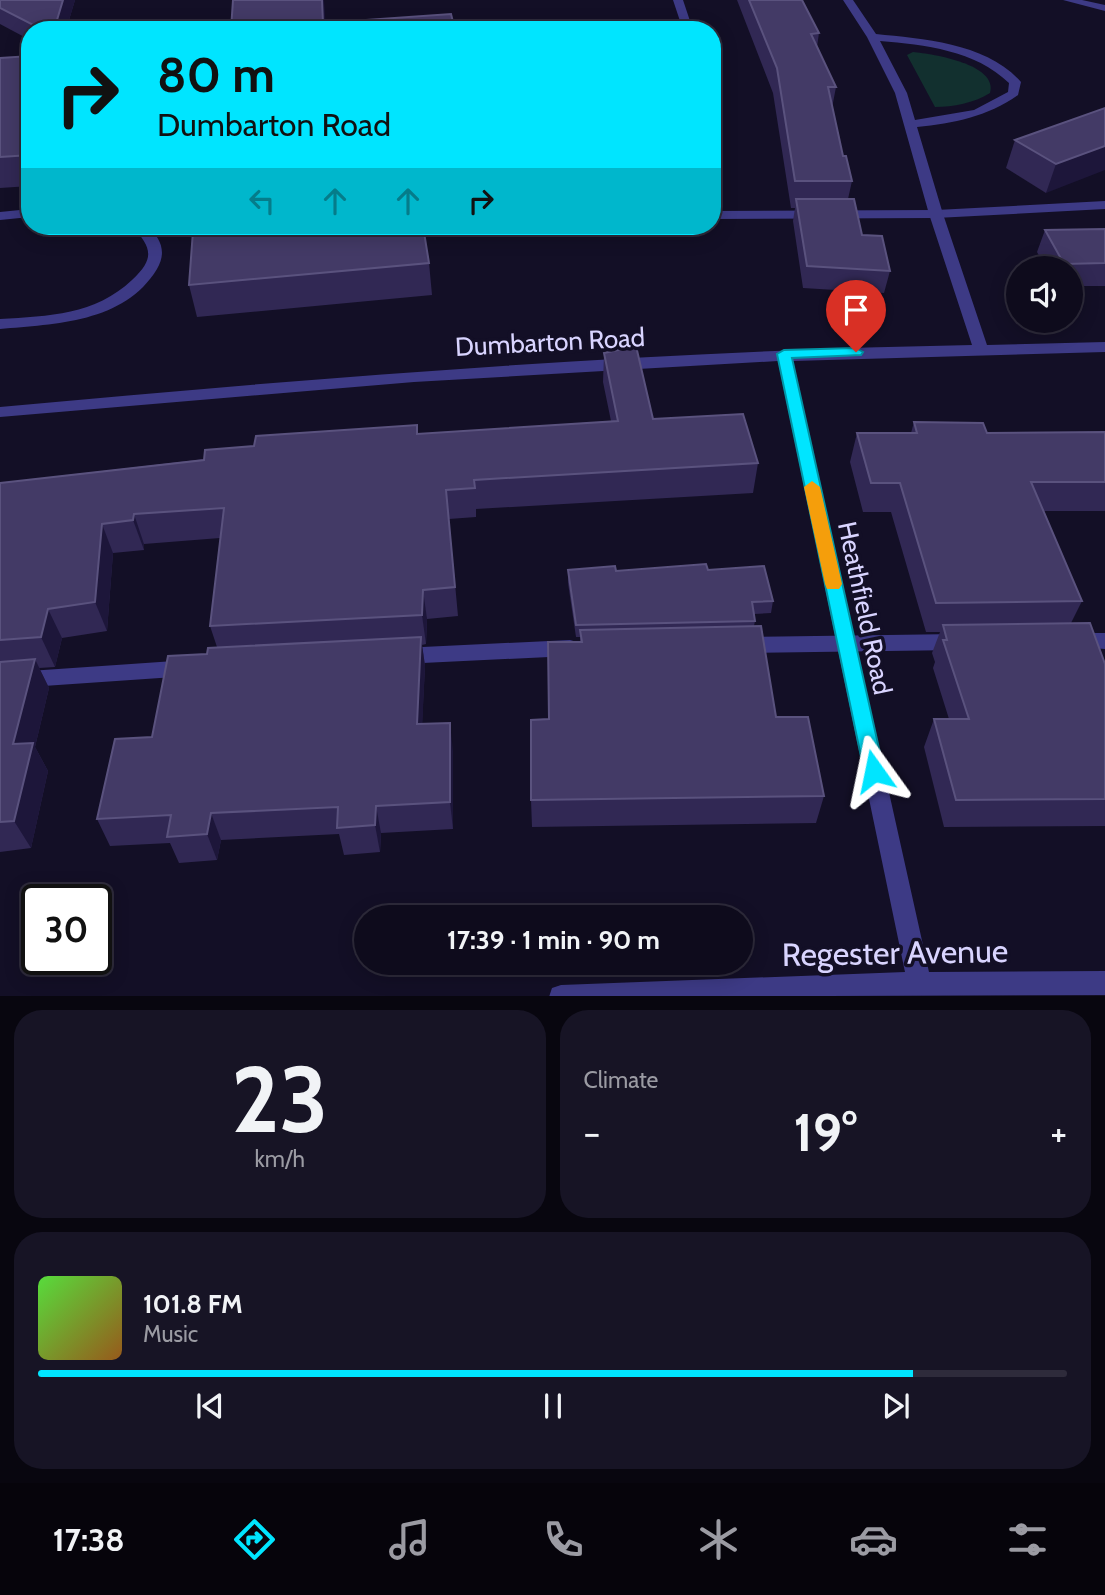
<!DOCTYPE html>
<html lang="en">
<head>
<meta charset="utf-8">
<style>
  :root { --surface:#0e0b1c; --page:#171425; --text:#f1f3f6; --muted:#9b9ba3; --line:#2e2b3b; --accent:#00e5ff }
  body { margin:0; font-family:Cabin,sans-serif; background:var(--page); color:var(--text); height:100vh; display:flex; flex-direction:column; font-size:26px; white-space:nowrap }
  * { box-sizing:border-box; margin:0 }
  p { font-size:23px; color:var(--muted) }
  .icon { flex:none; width:38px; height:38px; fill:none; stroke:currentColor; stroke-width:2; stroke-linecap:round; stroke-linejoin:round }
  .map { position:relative; height:996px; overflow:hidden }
  .sheet { display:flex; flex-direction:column; gap:14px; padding:14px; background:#08060f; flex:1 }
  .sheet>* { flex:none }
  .guide { position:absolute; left:21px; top:21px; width:700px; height:214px; border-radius:28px; box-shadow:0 4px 18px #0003,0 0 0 2px var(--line); background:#00e5ff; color:#111; overflow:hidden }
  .buttons { position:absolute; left:1006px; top:256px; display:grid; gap:14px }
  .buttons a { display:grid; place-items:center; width:77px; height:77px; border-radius:50%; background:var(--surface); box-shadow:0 4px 18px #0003,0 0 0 2px var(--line); font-size:35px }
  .speed { position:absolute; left:21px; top:884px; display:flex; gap:14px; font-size:35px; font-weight:700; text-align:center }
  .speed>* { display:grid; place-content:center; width:91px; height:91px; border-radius:50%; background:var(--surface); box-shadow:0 4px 18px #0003,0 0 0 2px var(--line); line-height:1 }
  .speed .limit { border:4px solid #111; border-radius:10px; background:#fff; color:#111 }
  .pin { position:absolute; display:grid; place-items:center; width:60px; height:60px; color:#fff; margin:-72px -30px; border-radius:50% 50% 50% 0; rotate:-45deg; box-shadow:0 0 7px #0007 }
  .pin .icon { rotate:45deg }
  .me { position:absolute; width:77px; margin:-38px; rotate:348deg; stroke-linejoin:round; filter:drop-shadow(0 0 5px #0008) }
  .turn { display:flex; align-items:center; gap:24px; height:147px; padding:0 21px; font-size:32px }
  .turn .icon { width:91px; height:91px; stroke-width:2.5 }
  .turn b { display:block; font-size:49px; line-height:60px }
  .lanes { display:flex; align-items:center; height:66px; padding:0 21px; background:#0003; justify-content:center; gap:35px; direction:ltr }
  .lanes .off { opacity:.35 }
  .big { font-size:52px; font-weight:800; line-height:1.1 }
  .sheet .card { flex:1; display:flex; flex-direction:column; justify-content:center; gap:10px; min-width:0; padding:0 24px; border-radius:28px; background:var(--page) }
  .sheet .dial { align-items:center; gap:0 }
  .dial b { font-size:91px; line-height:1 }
  .song { display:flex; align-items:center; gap:21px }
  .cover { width:84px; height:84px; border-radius:10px; background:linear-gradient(135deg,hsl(110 70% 55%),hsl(30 70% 35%)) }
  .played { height:7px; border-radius:4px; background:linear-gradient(90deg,var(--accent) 85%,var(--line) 85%) }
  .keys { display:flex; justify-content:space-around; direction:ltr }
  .heat { display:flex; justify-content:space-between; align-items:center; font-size:38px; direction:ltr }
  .sheet .tiles { flex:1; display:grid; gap:14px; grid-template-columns:1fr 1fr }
  .card:last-child { grid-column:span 2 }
  .trip { position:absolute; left:354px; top:905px; width:399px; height:70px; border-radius:35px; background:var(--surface); box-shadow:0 4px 18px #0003,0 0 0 2px var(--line); font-weight:800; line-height:70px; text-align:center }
  .dock { display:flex; height:112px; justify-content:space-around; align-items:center; background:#06040b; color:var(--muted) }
  .dock .icon { width:49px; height:49px }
  .dock .on { color:var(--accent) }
  .dock b { font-size:32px; color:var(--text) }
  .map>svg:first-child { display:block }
  .green { fill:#12302f }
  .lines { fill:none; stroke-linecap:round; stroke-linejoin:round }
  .lane { fill:#3d3a85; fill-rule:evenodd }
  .street { fill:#3d3a85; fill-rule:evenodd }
  .wall { fill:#312854 }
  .shaded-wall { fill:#1d163a }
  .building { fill:#433a66; stroke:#5a527e; stroke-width:2 }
  .route { fill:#00e5ff; stroke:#0095a6; stroke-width:2 }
  .slow { fill:#f59e0b }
  .labels { text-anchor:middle; stroke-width:7; stroke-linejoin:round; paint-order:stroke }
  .street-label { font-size:26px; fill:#d9d4ff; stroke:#130f26 }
  .near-street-label { font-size:32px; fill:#d9d4ff; stroke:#130f26 }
</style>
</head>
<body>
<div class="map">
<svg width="1105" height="997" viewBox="0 0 1105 997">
  <rect width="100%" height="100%" fill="#130f26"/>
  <path class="green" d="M913,52C933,54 998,64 990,93C974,103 953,107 935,107L907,55Z"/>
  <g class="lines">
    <g class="lane">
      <polygon points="673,0 683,0 693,30 683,30"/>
      <polygon points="1063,0 1082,0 1105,5 1105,11"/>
      <polygon points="1105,201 1105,209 936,218 712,219 712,211 936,210"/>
      <polygon points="30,209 30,217 0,220 0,212"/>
      <path d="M132,226H147C161,238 167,252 157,269C124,323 55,324 0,329V319C49,316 95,315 132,280C156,258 151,247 132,226Z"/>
      <polygon points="1073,633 1105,633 1105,649 1066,646 1063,641 1066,636"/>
      <polygon points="958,634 965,637 968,642 965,647 958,650 741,653 734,650 731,645 734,640 741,637"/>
      <polygon points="570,640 577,642 580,648 577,654 570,656 402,664 395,662 392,656 395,650 402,648"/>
      <polygon points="189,660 196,662 199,668 196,674 189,676 0,689 0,673"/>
    </g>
    <path class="street" d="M843,0H853L876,34C924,39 987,43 1021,82L1018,95C987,117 954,123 917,127L943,214L987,345L1105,342V352L793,361L929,972L1105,971V995L549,997L552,988L561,985L905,972L778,361L414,382L0,417V407C324,377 648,351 972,345L929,214L895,93L867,37ZM880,41C925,45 975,50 1009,83L1008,92L974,110L915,120L907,93Z"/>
  </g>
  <g class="wall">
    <polygon points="0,0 75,0 66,30 30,30 30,40 0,24"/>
    <polygon points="737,0 802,0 819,33 817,47 836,87 832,108 843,156 852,181 848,199 862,235 890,271 884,293 803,288 793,221 795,208 791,208 773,93"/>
    <polygon points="30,56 30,186 0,188 0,58"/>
    <polygon points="1105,108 1046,193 1006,168 1015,140"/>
    <polygon points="1105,229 1105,286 1071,286 1071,268 1046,268 1037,252 1045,230"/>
    <polygon points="208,230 429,263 432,295 197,317 189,285"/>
    <polygon points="604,353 653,419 758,463 753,493 476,509 476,517 449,519 458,616 427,619 426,644 422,645 425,666 422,724 453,751 453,829 381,833 380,852 344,855 339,834 221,840 217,860 179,863 170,843 110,846 97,819 207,654 217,647 210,626 220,538 144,544 144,550 113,553 107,631 62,638 55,667 39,668 49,688 35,747 48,771 31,848 0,852 0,483 418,434 611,421 603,382"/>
    <polygon points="914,422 987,433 1105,432 1105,511 1044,511 1082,601 1071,623 1105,664 1105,826 944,827 924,747 934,719 949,719 933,668 935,662 932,653 940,632 926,632 891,512 863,512 850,462 857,433 911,433"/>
    <polygon points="568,570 616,571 708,570 773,601 771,613 754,614 755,621 754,626 776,717 824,796 816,823 532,827 531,800 549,719 580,642 580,637 576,637 568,583"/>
  </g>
  <g class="shaded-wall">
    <polygon points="63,0 75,0 66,30 54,30"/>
    <polygon points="322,0 324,0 326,30 324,30"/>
    <polygon points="1105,146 1105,170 1046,193 1056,164"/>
    <polygon points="134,514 144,544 144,550 133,520"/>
    <polygon points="102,524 113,553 107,631 95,602"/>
    <polygon points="423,590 427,619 426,644 422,615"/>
    <polygon points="48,609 62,638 55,667 41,637"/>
    <polygon points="421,637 425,666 421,752 417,724"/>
    <polygon points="35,659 49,688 35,747 48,771 31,848 14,821 13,744"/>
    <polygon points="450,723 453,751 453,829 450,802"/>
    <polygon points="376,806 381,833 380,852 375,825"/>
    <polygon points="211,813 221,840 217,860 207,834"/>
  </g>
  <g class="building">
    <polygon points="0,0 63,0 54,30 43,30 0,8"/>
    <polygon points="233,0 322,0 323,23 451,14 455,30 231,30"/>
    <polygon points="749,0 802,0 819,33 811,34 836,87 828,87 843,156 846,156 852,181 795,181 777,68"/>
    <polygon points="30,56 30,155 0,157 0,58"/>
    <polygon points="1105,108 1105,146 1056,164 1015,140"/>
    <polygon points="796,199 854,199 862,235 882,236 890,271 807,266"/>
    <polygon points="209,226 423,226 429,263 189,285 193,231 208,230"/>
    <polygon points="1105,229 1105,263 1064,264 1045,230"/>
    <polygon points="636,346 653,419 743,414 758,463 474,480 475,488 446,490 455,587 423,590 422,615 210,626 224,508 134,514 133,520 102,524 95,602 48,609 41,637 0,640 0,483 204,460 205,450 254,446 256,436 417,425 417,434 618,421 604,353"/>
    <polygon points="914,422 983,423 987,433 1105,432 1105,482 1031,482 1082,601 936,603 900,483 871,483 857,433 917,433"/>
    <polygon points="706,564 708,570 764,566 773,601 752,602 755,621 576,625 568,570 615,566 616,571"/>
    <polygon points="1090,623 1105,664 1105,799 956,800 934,719 969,719 943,640 947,640 943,625"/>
    <polygon points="761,626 776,717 808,717 824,796 531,800 531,720 549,719 548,642 582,642 580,630"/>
    <polygon points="421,637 417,724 450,723 450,802 376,806 375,825 337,828 338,807 211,813 207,834 167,837 171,815 97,819 115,739 152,737 168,656 207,654 208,648"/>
    <polygon points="35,659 13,744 33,743 14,821 0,822 0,662"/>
  </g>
  <polygon class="route" points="856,348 863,352 861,355 792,358 884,771 881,777 874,780 867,777 864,771 777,354 784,350"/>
  <polygon class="slow" points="812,481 820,487 842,584 839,589 827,589 825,584 804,487"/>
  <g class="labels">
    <g class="street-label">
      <text transform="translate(550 342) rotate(-3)" y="9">Dumbarton Road</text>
      <text transform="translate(865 608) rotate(78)" y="9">Heathfield Road</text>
    </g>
    <g class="near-street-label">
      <text transform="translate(895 953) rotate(-1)" y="11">Regester Avenue</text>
    </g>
  </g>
</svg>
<div class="buttons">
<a><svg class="icon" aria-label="sound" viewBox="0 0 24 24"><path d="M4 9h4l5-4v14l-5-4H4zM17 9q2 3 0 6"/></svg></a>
</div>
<div class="speed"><div class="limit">30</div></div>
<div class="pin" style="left:856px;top:352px;background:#d93025"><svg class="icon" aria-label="arrive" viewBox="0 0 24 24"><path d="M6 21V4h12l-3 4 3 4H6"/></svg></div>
<svg class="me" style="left:874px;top:771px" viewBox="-20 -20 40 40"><path d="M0-17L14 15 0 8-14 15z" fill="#00e5ff" stroke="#fff" stroke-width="4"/></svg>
<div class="trip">17:39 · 1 min · 90 m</div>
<div class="guide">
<div class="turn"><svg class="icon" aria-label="right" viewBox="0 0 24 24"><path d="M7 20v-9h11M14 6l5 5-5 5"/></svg><div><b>80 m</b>Dumbarton Road</div></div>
<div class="lanes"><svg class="icon off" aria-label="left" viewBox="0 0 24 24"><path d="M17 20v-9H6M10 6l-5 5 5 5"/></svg><svg class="icon off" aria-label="ahead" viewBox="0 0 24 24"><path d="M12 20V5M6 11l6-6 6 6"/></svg><svg class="icon off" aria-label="ahead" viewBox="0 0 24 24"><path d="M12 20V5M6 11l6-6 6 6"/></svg><svg class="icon" aria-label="right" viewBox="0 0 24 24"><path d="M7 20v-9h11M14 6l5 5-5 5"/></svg></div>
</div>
</div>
<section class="sheet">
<div class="tiles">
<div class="card dial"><b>23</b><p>km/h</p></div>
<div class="card"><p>Climate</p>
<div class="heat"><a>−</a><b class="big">19°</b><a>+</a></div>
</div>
<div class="card">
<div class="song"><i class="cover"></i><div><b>101.8 FM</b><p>Music</p></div></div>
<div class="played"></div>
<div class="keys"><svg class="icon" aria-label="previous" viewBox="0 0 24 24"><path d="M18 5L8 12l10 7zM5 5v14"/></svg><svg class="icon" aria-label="pause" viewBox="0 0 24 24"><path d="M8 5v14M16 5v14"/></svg><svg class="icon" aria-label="next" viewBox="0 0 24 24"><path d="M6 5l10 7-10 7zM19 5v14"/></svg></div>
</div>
</div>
</section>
<nav class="dock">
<b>17:38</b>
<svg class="icon on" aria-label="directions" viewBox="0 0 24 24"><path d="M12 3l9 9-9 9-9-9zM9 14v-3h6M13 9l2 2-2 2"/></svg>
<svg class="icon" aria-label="music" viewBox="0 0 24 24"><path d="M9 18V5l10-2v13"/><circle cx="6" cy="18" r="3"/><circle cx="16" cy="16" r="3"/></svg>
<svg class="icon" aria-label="phone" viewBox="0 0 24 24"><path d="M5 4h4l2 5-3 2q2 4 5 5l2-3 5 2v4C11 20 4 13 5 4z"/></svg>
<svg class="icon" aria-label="climate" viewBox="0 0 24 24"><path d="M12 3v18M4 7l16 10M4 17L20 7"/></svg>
<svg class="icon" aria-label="car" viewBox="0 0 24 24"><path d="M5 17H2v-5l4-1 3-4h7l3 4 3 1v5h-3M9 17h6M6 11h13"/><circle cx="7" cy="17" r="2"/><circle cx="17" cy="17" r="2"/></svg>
<svg class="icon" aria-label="filters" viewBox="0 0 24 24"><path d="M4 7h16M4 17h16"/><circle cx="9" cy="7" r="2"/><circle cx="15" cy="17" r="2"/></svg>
</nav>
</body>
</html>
